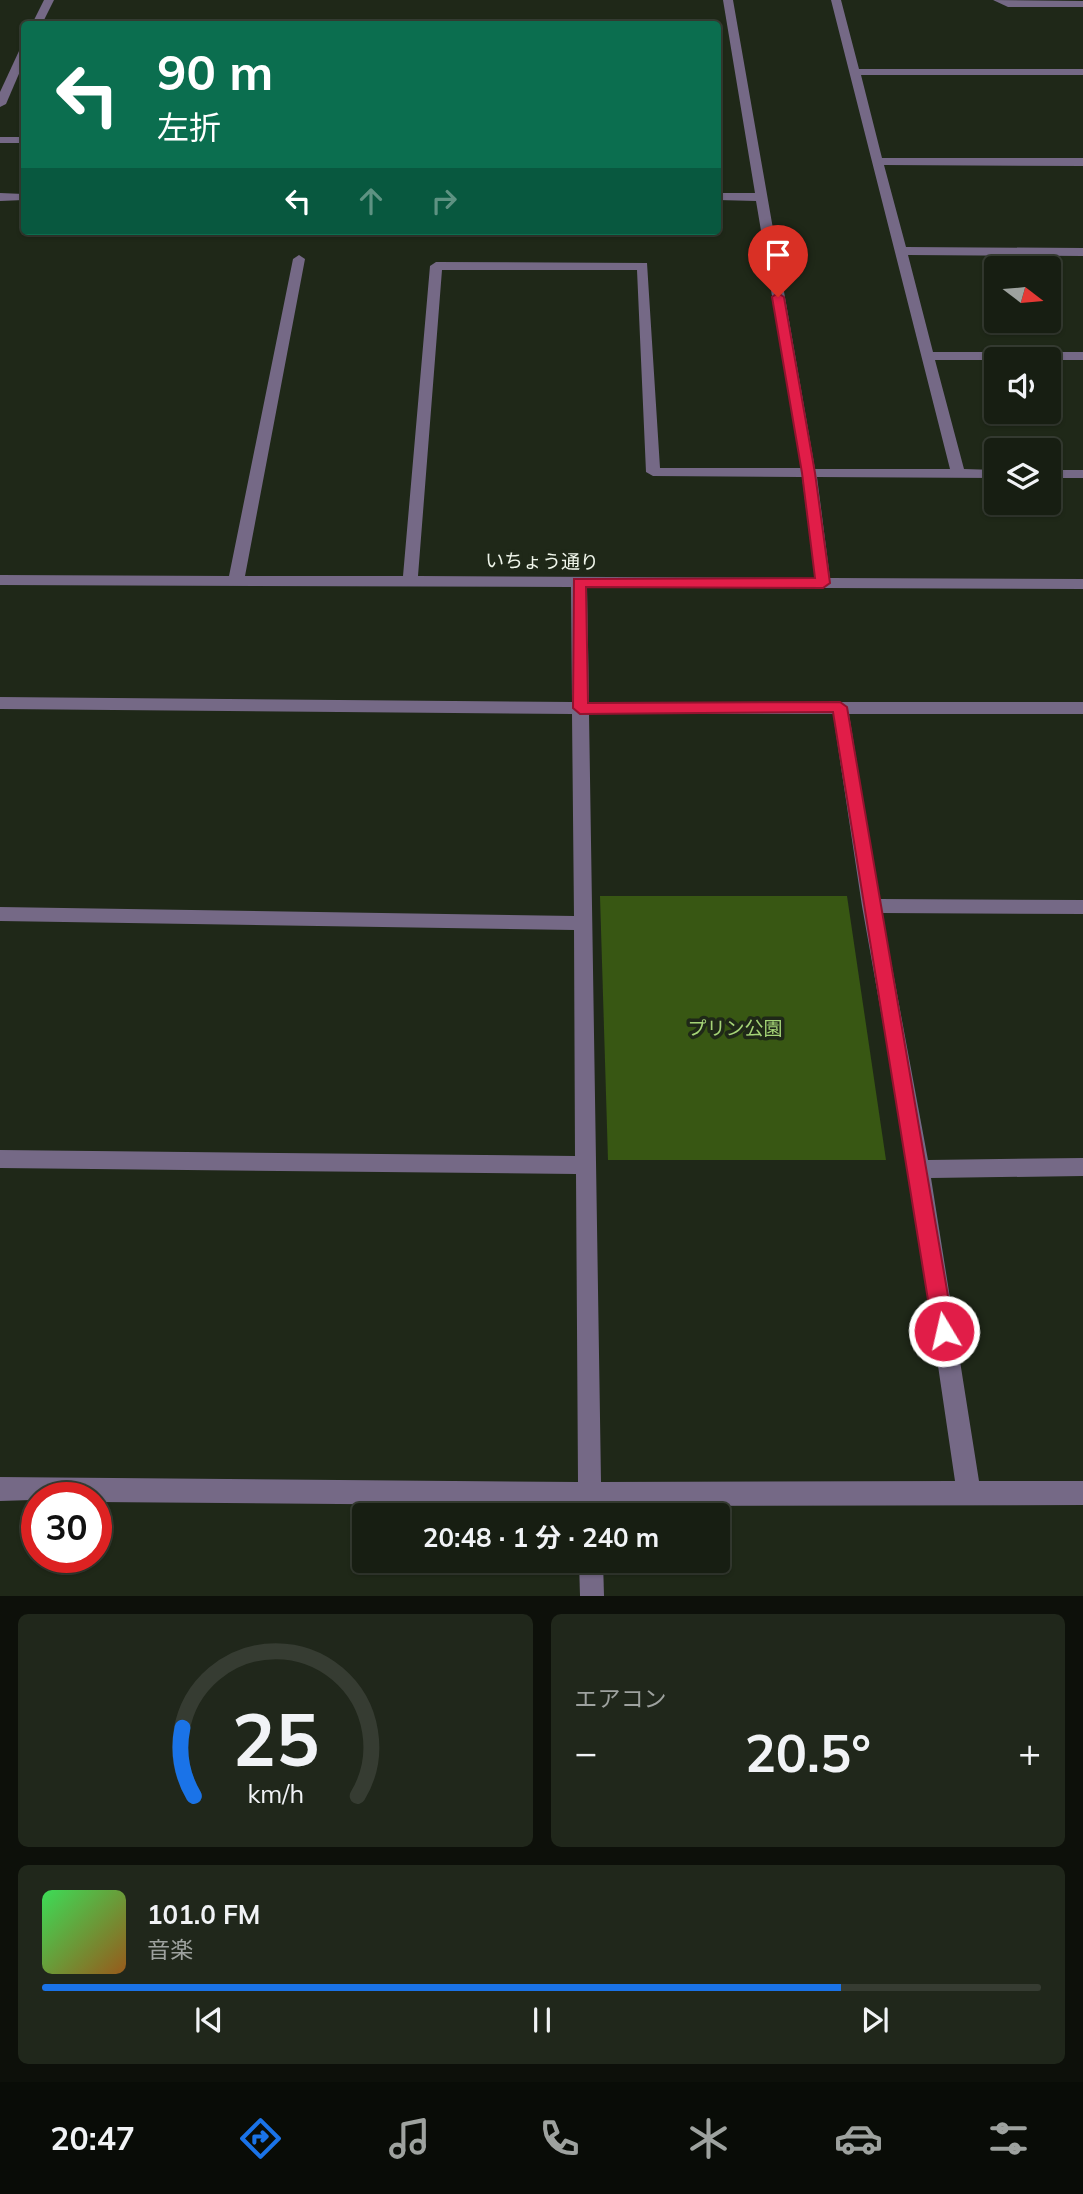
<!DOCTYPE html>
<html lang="ja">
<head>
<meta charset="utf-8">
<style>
  :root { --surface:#171e12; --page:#20271b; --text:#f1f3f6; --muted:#9ea29f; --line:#363c32; --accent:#1a73e8 }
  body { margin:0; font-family:Mulish,"Noto Sans JP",sans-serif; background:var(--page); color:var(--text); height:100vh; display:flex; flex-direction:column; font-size:26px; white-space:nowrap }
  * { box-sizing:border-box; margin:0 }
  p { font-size:23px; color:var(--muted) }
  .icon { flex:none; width:38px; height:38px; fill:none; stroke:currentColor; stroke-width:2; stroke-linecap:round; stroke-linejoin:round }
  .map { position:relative; height:1596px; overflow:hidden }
  .sheet { display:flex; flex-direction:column; gap:18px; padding:18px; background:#0d100a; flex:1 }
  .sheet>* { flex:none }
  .guide { position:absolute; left:21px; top:21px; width:700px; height:214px; border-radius:7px; box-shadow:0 2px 5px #0004,0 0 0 2px var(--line); background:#0b6e4f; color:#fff; overflow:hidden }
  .needle { width:46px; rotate:106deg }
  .controls { position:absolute; left:984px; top:256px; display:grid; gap:14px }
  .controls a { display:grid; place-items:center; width:77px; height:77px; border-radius:7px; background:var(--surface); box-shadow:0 2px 5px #0004,0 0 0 2px var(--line); font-size:35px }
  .speed { position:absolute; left:21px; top:1482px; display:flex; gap:14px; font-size:35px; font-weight:700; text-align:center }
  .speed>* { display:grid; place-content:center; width:91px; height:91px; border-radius:50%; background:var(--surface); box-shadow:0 2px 5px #0004,0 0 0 2px var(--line); line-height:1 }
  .speed .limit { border:10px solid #d22; background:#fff; color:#111 }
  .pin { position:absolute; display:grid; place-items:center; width:60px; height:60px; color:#fff; margin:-72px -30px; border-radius:50% 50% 50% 0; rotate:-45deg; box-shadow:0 0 7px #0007 }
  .pin .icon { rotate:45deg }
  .me { position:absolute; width:77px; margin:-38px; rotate:351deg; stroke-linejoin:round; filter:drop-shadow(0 0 5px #0008) }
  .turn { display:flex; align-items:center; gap:24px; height:147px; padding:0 21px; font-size:32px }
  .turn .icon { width:91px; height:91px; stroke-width:2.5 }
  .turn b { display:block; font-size:49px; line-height:60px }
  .lanes { display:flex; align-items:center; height:66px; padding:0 21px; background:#0003; justify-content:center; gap:35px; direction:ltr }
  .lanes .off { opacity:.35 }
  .big { font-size:52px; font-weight:700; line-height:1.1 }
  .sheet .widget { flex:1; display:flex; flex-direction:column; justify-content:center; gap:10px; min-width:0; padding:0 24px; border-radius:10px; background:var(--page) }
  .sheet .dial { align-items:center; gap:0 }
  .dial svg { height:182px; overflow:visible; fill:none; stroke:var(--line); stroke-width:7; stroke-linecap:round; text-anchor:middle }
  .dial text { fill:var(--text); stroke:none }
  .song { display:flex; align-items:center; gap:21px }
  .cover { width:84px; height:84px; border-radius:10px; background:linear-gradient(135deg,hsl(130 70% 55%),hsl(30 70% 35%)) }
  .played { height:7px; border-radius:4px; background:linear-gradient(90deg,var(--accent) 80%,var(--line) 80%) }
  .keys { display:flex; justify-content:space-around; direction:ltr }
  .heat { display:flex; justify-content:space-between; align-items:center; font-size:38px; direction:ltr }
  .sheet .tiles { flex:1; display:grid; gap:18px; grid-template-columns:1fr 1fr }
  .widget:last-child { grid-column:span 2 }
  .trip { position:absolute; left:352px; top:1503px; width:378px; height:70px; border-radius:7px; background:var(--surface); box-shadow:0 2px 5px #0004,0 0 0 2px var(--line); font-weight:700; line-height:70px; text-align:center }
  .dock { display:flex; height:112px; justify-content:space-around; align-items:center; background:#090c07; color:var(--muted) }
  .dock .icon { width:49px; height:49px }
  .dock .selected { color:var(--accent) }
  .dock b { font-size:32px; color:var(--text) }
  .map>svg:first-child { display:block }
  .green { fill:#385713 }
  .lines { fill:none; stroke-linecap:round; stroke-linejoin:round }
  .minor { fill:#756986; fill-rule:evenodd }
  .route { fill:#e11d48; stroke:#92132f; stroke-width:2 }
  .labels { text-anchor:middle; stroke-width:7; stroke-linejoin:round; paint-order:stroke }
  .street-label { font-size:19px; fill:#f0f6eb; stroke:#1f2818 }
  .park-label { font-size:19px; fill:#a5d477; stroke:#1f2818 }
</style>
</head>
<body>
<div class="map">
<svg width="1083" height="1596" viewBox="0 0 1083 1596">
  <rect width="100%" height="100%" fill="#1f2818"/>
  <polygon class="green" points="600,896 847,896 886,1160 608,1160"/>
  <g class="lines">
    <g class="minor">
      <polygon points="44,0 54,0 42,24 32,24"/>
      <path d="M723,0H733L815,469H950L831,0H841L859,69H1083V75H861L882,158H1083V166L884,165L906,247L1083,248V256L908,255L933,352H1083V360H935L964,469L996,470V478L817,477L830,578L1083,579V589L587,587L589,702H1083V714H849L879,899L1083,900V914L882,913L928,1160L1083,1158V1176L931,1178L979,1481H1083V1505L602,1506V1516H578V1506L96,1502V1498L0,1501V1477L578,1482L576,1174L0,1168V1150L575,1156L574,930L0,921V907L574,916L572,714L0,709V697L572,702L571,587L0,585V575L229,576L293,259L299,255L305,259L245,576H403L430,266L436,262L647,263L660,468H801L756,201L718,200V193H755ZM442,270H637L646,472L653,476L802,477L815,578L418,576ZM589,714H833L862,906L909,1169L955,1481L601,1482Z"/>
      <polygon points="993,0 1083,1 1083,7 1008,7"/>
      <polygon points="24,48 24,62 6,104 0,107 0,92 19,51"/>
      <rect x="0" y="137" width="24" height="6"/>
      <polygon points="0,193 24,194 24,200 0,201"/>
      <rect x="1048" y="470" width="35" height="8"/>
      <polygon points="579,1561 603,1561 604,1596 580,1596"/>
    </g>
  </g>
  <polygon class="route" points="778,293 784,297 815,473 830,583 823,588 586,587 588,703 840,702 847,707 954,1331 951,1337 944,1340 936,1337 933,1331 833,712 580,714 573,708 574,579 815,578 802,473 772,297"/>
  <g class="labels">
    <g class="street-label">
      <text transform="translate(542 561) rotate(1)" y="7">いちょう通り</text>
    </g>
    <g class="park-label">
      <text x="735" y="1035">プリン公園</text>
    </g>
  </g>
</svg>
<div class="controls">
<a><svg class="needle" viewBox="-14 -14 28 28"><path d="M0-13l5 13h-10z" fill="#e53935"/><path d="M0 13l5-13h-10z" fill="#9ea29f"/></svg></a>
<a><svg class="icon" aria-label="sound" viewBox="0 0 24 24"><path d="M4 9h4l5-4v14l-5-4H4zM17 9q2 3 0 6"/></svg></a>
<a><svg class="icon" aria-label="layers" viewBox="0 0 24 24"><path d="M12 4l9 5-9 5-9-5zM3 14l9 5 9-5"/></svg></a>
</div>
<div class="speed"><div class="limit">30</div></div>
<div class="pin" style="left:778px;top:297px;background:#d93025"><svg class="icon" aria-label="arrive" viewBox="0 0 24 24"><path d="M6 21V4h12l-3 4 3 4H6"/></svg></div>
<svg class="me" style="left:944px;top:1331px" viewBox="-20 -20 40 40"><circle r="17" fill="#e11d48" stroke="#fff" stroke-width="3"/><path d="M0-11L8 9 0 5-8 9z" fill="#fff"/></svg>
<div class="trip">20:48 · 1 分 · 240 m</div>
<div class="guide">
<div class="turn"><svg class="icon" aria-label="left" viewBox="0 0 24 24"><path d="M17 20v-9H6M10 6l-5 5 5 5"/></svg><div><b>90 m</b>左折</div></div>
<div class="lanes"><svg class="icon" aria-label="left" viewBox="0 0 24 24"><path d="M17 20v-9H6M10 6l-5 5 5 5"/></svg><svg class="icon off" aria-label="ahead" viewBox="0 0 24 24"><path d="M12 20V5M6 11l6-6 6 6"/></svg><svg class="icon off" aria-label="right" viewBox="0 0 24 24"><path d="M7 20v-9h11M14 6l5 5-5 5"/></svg></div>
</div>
</div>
<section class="sheet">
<div class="tiles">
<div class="widget dial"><svg viewBox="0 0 100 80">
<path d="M14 69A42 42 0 1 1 86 69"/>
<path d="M14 69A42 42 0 0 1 9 39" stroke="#1a73e8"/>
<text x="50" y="56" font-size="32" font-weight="700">25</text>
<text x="50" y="72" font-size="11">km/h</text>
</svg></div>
<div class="widget"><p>エアコン</p>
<div class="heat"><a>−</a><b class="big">20.5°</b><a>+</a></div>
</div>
<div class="widget">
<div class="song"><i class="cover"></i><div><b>101.0 FM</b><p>音楽</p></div></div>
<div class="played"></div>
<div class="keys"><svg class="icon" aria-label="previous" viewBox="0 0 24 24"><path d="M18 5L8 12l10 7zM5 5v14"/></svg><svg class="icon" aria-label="pause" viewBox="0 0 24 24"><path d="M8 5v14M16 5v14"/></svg><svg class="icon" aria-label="next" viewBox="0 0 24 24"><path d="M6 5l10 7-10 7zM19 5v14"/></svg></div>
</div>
</div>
</section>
<nav class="dock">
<b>20:47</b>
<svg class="icon selected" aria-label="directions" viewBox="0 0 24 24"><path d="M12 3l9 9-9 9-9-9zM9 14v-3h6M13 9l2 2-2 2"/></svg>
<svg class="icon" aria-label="music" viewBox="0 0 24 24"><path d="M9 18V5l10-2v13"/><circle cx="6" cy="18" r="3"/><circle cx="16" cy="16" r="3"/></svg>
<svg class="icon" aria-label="phone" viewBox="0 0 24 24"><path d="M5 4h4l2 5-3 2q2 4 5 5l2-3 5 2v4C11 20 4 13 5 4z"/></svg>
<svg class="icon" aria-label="climate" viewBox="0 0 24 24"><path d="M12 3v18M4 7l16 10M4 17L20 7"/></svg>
<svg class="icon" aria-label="car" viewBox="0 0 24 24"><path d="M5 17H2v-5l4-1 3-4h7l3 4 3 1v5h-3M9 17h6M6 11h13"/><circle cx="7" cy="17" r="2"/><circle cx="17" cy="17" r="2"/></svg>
<svg class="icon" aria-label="filters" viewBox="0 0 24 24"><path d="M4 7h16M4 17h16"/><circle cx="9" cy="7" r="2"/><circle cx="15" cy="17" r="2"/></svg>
</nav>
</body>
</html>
